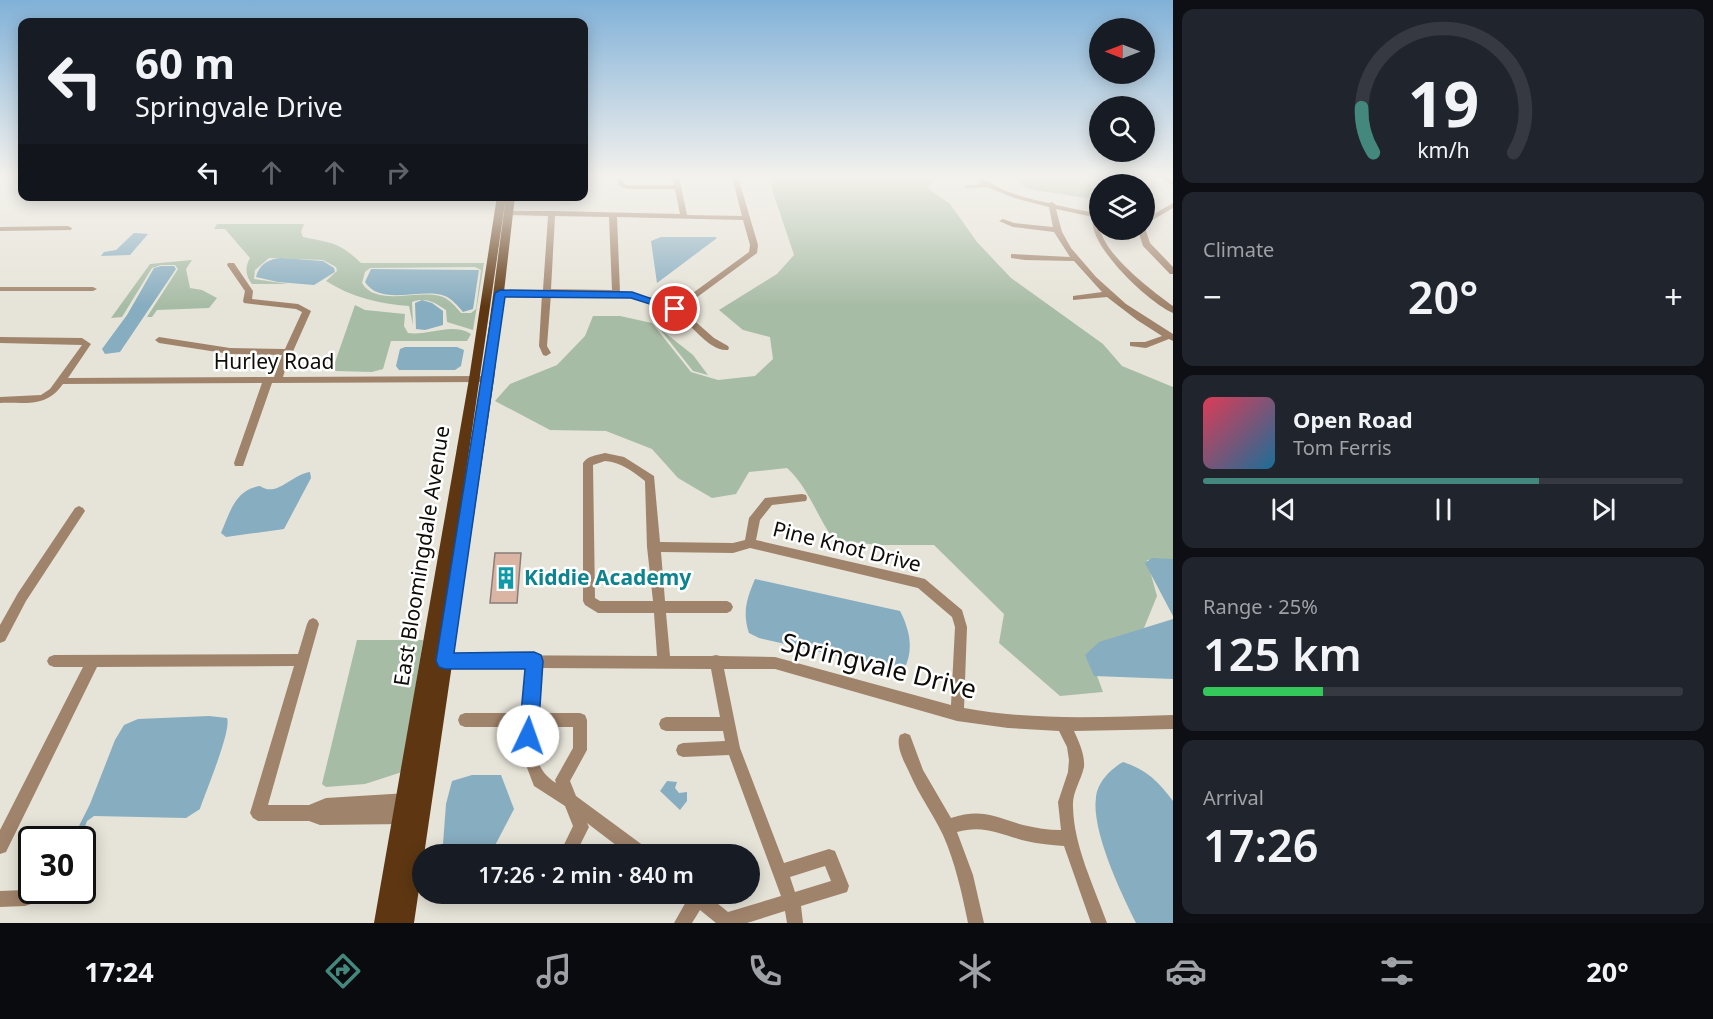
<!DOCTYPE html>
<html lang="en">
<head>
<meta charset="utf-8">
<style>
  :root { --surface:#171b24; --page:#20242c; --text:#f1f3f6; --muted:#9ea1a6; --line:#363941; --accent:#44887d }
  body { margin:0; font-family:"Noto Sans",sans-serif; background:var(--page); color:var(--text); height:100vh; display:flex; flex-direction:column; font-size:22px; white-space:nowrap }
  * { box-sizing:border-box; margin:0 }
  p { font-size:20px; color:var(--muted) }
  .icon { flex:none; width:33px; height:33px; fill:none; stroke:currentColor; stroke-width:2; stroke-linecap:round; stroke-linejoin:round }
  .map { position:relative; flex:1; overflow:hidden }
  .side { display:flex; flex-direction:column; gap:9px; padding:9px; background:#0d0f14; width:540px }
  .side>* { flex:none }
  .guide { position:absolute; left:18px; top:18px; width:570px; height:183px; border-radius:12px; box-shadow:0 3px 15px #0003; background:#171b24; color:var(--text); overflow:hidden }
  .needle { width:39px; rotate:270deg }
  .tools { position:absolute; left:1089px; top:18px; display:grid; gap:12px }
  .tools a { display:grid; place-items:center; width:66px; height:66px; border-radius:50%; background:var(--surface); box-shadow:0 3px 15px #0003; font-size:30px }
  .speed { position:absolute; left:18px; top:826px; display:flex; gap:12px; font-size:30px; font-weight:700; text-align:center }
  .speed>* { display:grid; place-content:center; width:78px; height:78px; border-radius:50%; background:var(--surface); box-shadow:0 3px 15px #0003; line-height:1 }
  .speed .limit { border:3px solid #111; border-radius:9px; background:#fff; color:#111 }
  .pin { position:absolute; display:grid; place-items:center; width:51px; height:51px; color:#fff; margin:-26px; border:3px solid #fff; border-radius:50%; box-shadow:0 2px 6px #0007 }
  .me { position:absolute; width:66px; margin:-33px; rotate:3deg; stroke-linejoin:round; filter:drop-shadow(0 0 4px #0008) }
  .turn { display:flex; align-items:center; gap:21px; height:126px; padding:0 18px; font-size:27px }
  .turn .icon { width:78px; height:78px; stroke-width:2.5 }
  .turn b { display:block; font-size:42px; line-height:51px }
  .lanes { display:flex; align-items:center; height:57px; padding:0 18px; background:#0003; justify-content:center; gap:30px; direction:ltr }
  .lanes .off { opacity:.35 }
  .big { font-size:45px; font-weight:600; line-height:1.1 }
  .side .card { flex:1; display:flex; flex-direction:column; justify-content:center; gap:9px; min-width:0; padding:0 21px; border-radius:12px; background:var(--page) }
  .side .dial { align-items:center; gap:0 }
  .dial svg { height:156px; overflow:visible; fill:none; stroke:var(--line); stroke-width:7; stroke-linecap:round; text-anchor:middle }
  .dial text { fill:var(--text); stroke:none }
  .song { display:flex; align-items:center; gap:18px }
  .cover { width:72px; height:72px; border-radius:9px; background:linear-gradient(135deg,hsl(350 70% 55%),hsl(200 70% 35%)) }
  .played { height:6px; border-radius:3px; background:linear-gradient(90deg,var(--accent) 70%,var(--line) 70%) }
  .keys { display:flex; justify-content:space-around; direction:ltr }
  .heat { display:flex; justify-content:space-between; align-items:center; font-size:33px; direction:ltr }
  .charge { height:9px; border-radius:4px; background:linear-gradient(90deg,#34c759 25%,var(--line) 0) }
  .trip { position:absolute; left:412px; top:844px; width:348px; height:60px; border-radius:30px; background:var(--surface); box-shadow:0 3px 15px #0003; font-weight:600; line-height:60px; text-align:center }
  .dock { display:flex; height:96px; justify-content:space-around; align-items:center; background:#090b0e; color:var(--muted) }
  .dock .icon { width:42px; height:42px }
  .dock .current { color:var(--accent) }
  .dock b { font-size:27px; color:var(--text) }
  main { display:flex; flex:1; min-height:0 }
  .map>svg:first-child { display:block }
  .green { fill:#a7bca5; fill-rule:evenodd }
  .water { fill:#87adc0 }
  .building { fill:#dab5a3; stroke:#887e78; stroke-width:1.5 }
  .lines { fill:none; stroke-linecap:round; stroke-linejoin:round }
  .minor { fill:#a0836b; fill-rule:evenodd }
  .major { fill:#5e3712; fill-rule:evenodd }
  .route { fill:#1a73e8; stroke:#114b97; stroke-width:1.5 }
  .labels { text-anchor:middle; stroke-width:5; stroke-linejoin:round; paint-order:stroke }
  .street-label { font-size:21px; fill:#0d0c08; stroke:#fff }
  .culture-label { font-size:21px; font-weight:bold; fill:#0d838f; stroke:#fff; text-anchor:start }
  .near-street-label { font-size:26px; fill:#0d0c08; stroke:#fff }
</style>
</head>
<body>
<main>
<div class="map">
<svg width="1173" height="923" viewBox="0 0 1173 923">
  <rect width="100%" height="100%" fill="#e6e3d8"/>
  <g class="green">
    <path d="M768,177H932L929,189L950,204L977,242L1011,278L1103,344L1122,366L1173,387V559L1147,560L1157,596L1144,628L1089,654L1103,692L1060,696L999,643L1004,614L934,545H878L834,540C817,517 809,488 787,468L749,472L736,494L712,498L678,478L652,449L606,431L550,430L495,401L510,384L557,365L585,336L593,316H620L652,323L691,372L718,380L755,376L773,359L770,337L743,330L719,310L777,274L794,255Z"/>
    <polygon points="1011,177 1086,177 1094,190 1099,193 1099,200 1027,189"/>
    <path d="M217,224H304L301,232L303,237C332,243 339,242 361,263H484L473,330L447,322L446,310C434,302 426,297 412,302L413,325L409,306C380,304 351,297 326,281L337,271L336,267L323,260L269,258L255,270L254,279L288,284H252C245,275 245,267 250,258L225,229H214ZM475,267L481,270L476,309L471,313H461C456,307 450,300 443,297C420,288 377,308 362,283L365,272L370,268Z"/>
    <polygon points="192,260 186,269 190,288 202,290 217,298 209,308 157,310 152,317 147,317 178,269 175,265 161,265 152,268 122,317 111,318 150,264"/>
    <path d="M355,305L365,310L405,314L404,326L408,333C429,336 452,322 471,334L467,341H391L383,369L372,372L336,371L333,368Z"/>
    <polygon points="659,328 693,355 708,375 693,371"/>
    <polygon points="357,640 423,640 402,772 365,784 326,787 322,784"/>
  </g>
  <g class="water">
    <polygon points="134,233 148,234 130,255 101,256 104,252 116,250"/>
    <polygon points="661,237 715,237 717,238 657,283 651,241"/>
    <path d="M281,258L323,261L334,268L335,272L314,285L278,282L256,277C259,264 269,259 281,258Z"/>
    <polygon points="161,266 174,266 176,269 120,352 105,354 102,349 127,315 154,268"/>
    <path d="M371,269L479,270L473,309L463,312C458,306 452,299 445,296C422,287 381,307 365,282Z"/>
    <polygon points="422,300 432,303 443,311 443,325 425,330 416,329 415,303"/>
    <polygon points="405,347 457,347 464,350 461,366 455,370 399,370 396,366 400,349"/>
    <path d="M310,472L311,478L284,529L226,537L221,533C230,512 235,490 260,486C277,498 292,474 310,472Z"/>
    <polygon points="1152,558 1173,559 1173,616 1145,563"/>
    <path d="M755,579L900,611C910,630 914,651 904,669L900,670L759,638L749,633C742,612 747,598 755,579Z"/>
    <polygon points="1173,619 1173,679 1094,676 1085,655 1099,642"/>
    <path d="M209,716L227,718C232,730 205,793 200,809L186,818L94,816L87,821L80,840H72L90,804L115,740L124,725L138,719Z"/>
    <path d="M1123,762C1146,769 1159,782 1173,801V923H1136C1121,893 1091,830 1096,797C1098,781 1111,769 1123,762Z"/>
    <polygon points="472,775 501,775 514,809 490,855 456,855 443,844 446,804 452,781"/>
    <polygon points="667,781 677,782 675,788 679,793 687,792 687,801 680,810 660,791"/>
  </g>
  <polygon class="building" points="495,553 521,553 517,603 490,603"/>
  <g class="lines">
    <g class="minor">
      <path d="M616,177H622L624,184L628,185H674L673,177H679L687,215L742,216L732,177H738L758,245L757,253L681,309L714,338L728,346L729,348L728,350C708,352 690,321 673,311C637,292 591,293 551,294L547,346L551,353L546,356L543,355L539,346L542,294L500,295L496,293L500,291L543,290L548,216L509,215H506V211H552L680,214L675,189H628L619,186ZM555,216L609,217L612,290L551,289ZM617,217L743,220L750,245L749,252L675,306L659,299L620,292Z"/>
      <path d="M975,177C986,177 995,187 1006,191C1020,196 1034,200 1049,203L1052,202L1056,205L1094,213L1097,206H1100C1100,214 1098,222 1100,229C1105,255 1152,291 1173,306V313C1149,303 1086,244 1093,217L1056,209L1062,232L1071,248L1096,277L1126,304L1173,334V341L1169,339L1146,348L1130,346V342H1145L1162,336L1137,320L1107,297L1073,300V296L1102,292L1074,261L1025,260L1011,258V254L1070,257L1054,232L1013,227L999,221L1003,219L1014,223L1053,227L1049,207L1014,198L987,187L965,188V186L982,184Z"/>
      <polygon points="1117,177 1123,177 1124,184 1118,184"/>
      <polygon points="1161,177 1168,177 1173,181 1173,186"/>
      <polygon points="1173,203 1173,208 1144,225 1144,220"/>
      <polygon points="68,226 72,228 71,230 0,231 0,227"/>
      <polygon points="1145,228 1150,243 1173,267 1173,274 1170,274 1143,246 1138,230"/>
      <path d="M228,263H234L253,291L252,299L298,304L311,311L286,367L283,377L482,376L487,379L482,382L272,383L244,463L243,466H235L234,463L262,383L63,384C46,408 27,402 0,403V397L41,395L50,389L82,345L0,343V337L82,338L91,344L68,378L274,377L282,355L230,354L159,343L155,340L159,337L230,348L285,349L302,312L296,309L244,303L243,301L245,291L227,265Z"/>
      <polygon points="0,287 93,287 97,289 93,291 0,291"/>
      <path d="M605,453L624,457L654,476L660,542L733,543L745,540L749,518L765,498L802,494L806,495L807,498L806,501L772,505L760,520L756,540L921,578L925,579L962,610L967,627L964,708C1033,721 1103,717 1173,715V729L1074,731C1079,742 1085,755 1084,767C1081,781 1072,792 1073,807C1074,847 1094,886 1107,923H1091L1064,846C1052,845 1039,844 1026,841C1001,835 985,824 957,832L973,875L984,923H968C962,893 955,862 943,835C933,814 919,795 910,774C905,763 895,746 900,735L905,733L910,735L923,770L951,818C982,808 994,817 1023,825C1036,828 1048,830 1061,830L1058,802L1068,772L1069,760L1067,747L1059,731L1008,728L957,721L775,669H724L740,748L784,863L829,849L835,851L849,886L847,892L801,906L803,923H787L785,911L747,923H716L700,910L692,923H674L687,900L685,894H706L728,912L781,896L729,755L683,757L678,755L676,750L678,745L683,743L725,741L723,731H666L661,729L659,724L661,719L666,717H720L711,669L540,668L538,713H580L585,715L587,720V750L570,781L576,796L648,849L650,855H629L587,823L589,827L575,855H559L573,826L565,806L534,786L521,752L523,727H465L460,725L458,720L460,715L465,713H524L527,668L440,667L435,665L433,661L435,657L440,655L657,656L654,613H598L585,605L583,601V463C587,456 597,455 605,453ZM605,461C621,462 632,471 645,481L647,547L653,601H600L595,598L593,465ZM750,548L918,588L952,617L955,627L951,705L775,657L720,656L716,655L712,656H670L666,613H727L731,611L733,607L731,603L727,601H665L661,552L733,553ZM537,727H573V748L555,780L556,783C534,769 535,751 537,727ZM825,866L831,881L795,892L790,877Z"/>
      <polygon points="79,506 83,508 85,511 83,514 26,601 5,641 0,643 0,625 18,593 75,508"/>
      <polygon points="313,618 317,620 319,624 268,805 309,805 326,798 408,793 413,796 416,801 413,806 406,809 410,811 413,816 410,821 405,824 320,825 309,821 258,821 253,818 250,813 294,666 97,667 6,852 0,854 0,830 83,667 54,667 49,665 47,661 49,657 54,655 298,654 307,624 309,620"/>
      <polygon points="25,890 31,892 33,898 31,904 25,906 0,907 0,891"/>
    </g>
    <polygon class="major" points="497,196 506,196 463,493 482,379 506,196 515,196 494,379 414,923 374,923 469,379"/>
  </g>
  <linearGradient id="sky" x2="0" y2="1"><stop stop-color="#81b1d8"/><stop offset="0.58" stop-color="#f4f2ed"/><stop offset="1" stop-color="#f4f2ed" stop-opacity="0"/></linearGradient>
  <rect width="1173" height="306" fill="url(#sky)"/>
  <polygon class="route" points="500,290 632,292 681,309 675,312 631,298 505,297 454,653 534,652 541,655 543,661 538,736 535,743 528,746 522,743 519,736 525,669 445,669 439,667 436,661 495,293"/>
  <defs>
    <g id="building-bare" transform="scale(1.8)"><path d="M-4-6H4V6H1V3H-1V6H-4ZM-2.5-4.3h1.7v1.8h-1.7ZM.8-4.3h1.7v1.8H.8ZM-2.5-1h1.7V.8h-1.7ZM.8-1h1.7V.8H.8Z" fill="#0f9aa8" stroke="#fff" stroke-width="2.5" paint-order="stroke"/></g>
  </defs>
  <g fill-rule="evenodd">
    <use href="#building-bare" x="506" y="578"/>
  </g>
  <g class="labels">
    <g class="street-label">
      <text x="274" y="369">Hurley Road</text>
      <text transform="translate(847 547) rotate(14)" y="7">Pine Knot Drive</text>
      <text transform="translate(422 556) rotate(-81)" y="7">East Bloomingdale Avenue</text>
    </g>
    <g class="culture-label">
      <text x="524" y="585">Kiddie Academy</text>
    </g>
    <g class="near-street-label">
      <text transform="translate(879 666) rotate(14)" y="9">Springvale Drive</text>
    </g>
  </g>
</svg>
<div class="tools">
<a><svg class="needle" viewBox="-14 -14 28 28"><path d="M0-13l5 13h-10z" fill="#e53935"/><path d="M0 13l5-13h-10z" fill="#9ea1a6"/></svg></a>
<a><svg class="icon" aria-label="search" viewBox="0 0 24 24"><circle cx="10" cy="10" r="6"/><path d="M15 15l6 6"/></svg></a>
<a><svg class="icon" aria-label="layers" viewBox="0 0 24 24"><path d="M12 4l9 5-9 5-9-5zM3 14l9 5 9-5"/></svg></a>
</div>
<div class="speed"><div class="limit">30</div></div>
<div class="pin" style="left:675px;top:309px;background:#d93025"><svg class="icon" aria-label="arrive" viewBox="0 0 24 24"><path d="M6 21V4h12l-3 4 3 4H6"/></svg></div>
<svg class="me" style="left:528px;top:736px" viewBox="-20 -20 40 40"><circle r="19" fill="#fff"/><path d="M0-13L10 11 0 6-10 11z" fill="#1a73e8"/></svg>
<div class="trip">17:26 · 2 min · 840 m</div>
<div class="guide">
<div class="turn"><svg class="icon" aria-label="left" viewBox="0 0 24 24"><path d="M17 20v-9H6M10 6l-5 5 5 5"/></svg><div><b>60 m</b>Springvale Drive</div></div>
<div class="lanes"><svg class="icon" aria-label="left" viewBox="0 0 24 24"><path d="M17 20v-9H6M10 6l-5 5 5 5"/></svg><svg class="icon off" aria-label="ahead" viewBox="0 0 24 24"><path d="M12 20V5M6 11l6-6 6 6"/></svg><svg class="icon off" aria-label="ahead" viewBox="0 0 24 24"><path d="M12 20V5M6 11l6-6 6 6"/></svg><svg class="icon off" aria-label="right" viewBox="0 0 24 24"><path d="M7 20v-9h11M14 6l5 5-5 5"/></svg></div>
</div>
</div>
<section class="side">
<div class="card dial"><svg viewBox="0 0 100 80">
<path d="M14 69A42 42 0 1 1 86 69"/>
<path d="M14 69A42 42 0 0 1 8 46" stroke="#44887d"/>
<text x="50" y="56" font-size="32" font-weight="700">19</text>
<text x="50" y="72" font-size="11">km/h</text>
</svg></div>
<div class="card"><p>Climate</p>
<div class="heat"><a>−</a><b class="big">20°</b><a>+</a></div>
</div>
<div class="card">
<div class="song"><i class="cover"></i><div><b>Open Road</b><p>Tom Ferris</p></div></div>
<div class="played"></div>
<div class="keys"><svg class="icon" aria-label="previous" viewBox="0 0 24 24"><path d="M18 5L8 12l10 7zM5 5v14"/></svg><svg class="icon" aria-label="pause" viewBox="0 0 24 24"><path d="M8 5v14M16 5v14"/></svg><svg class="icon" aria-label="next" viewBox="0 0 24 24"><path d="M6 5l10 7-10 7zM19 5v14"/></svg></div>
</div>
<div class="card"><p>Range · 25%</p><b class="big">125 km</b><div class="charge"></div></div>
<div class="card"><p>Arrival</p><b class="big">17:26</b></div>
</section>
</main>
<nav class="dock">
<b>17:24</b>
<svg class="icon current" aria-label="directions" viewBox="0 0 24 24"><path d="M12 3l9 9-9 9-9-9zM9 14v-3h6M13 9l2 2-2 2"/></svg>
<svg class="icon" aria-label="music" viewBox="0 0 24 24"><path d="M9 18V5l10-2v13"/><circle cx="6" cy="18" r="3"/><circle cx="16" cy="16" r="3"/></svg>
<svg class="icon" aria-label="phone" viewBox="0 0 24 24"><path d="M5 4h4l2 5-3 2q2 4 5 5l2-3 5 2v4C11 20 4 13 5 4z"/></svg>
<svg class="icon" aria-label="climate" viewBox="0 0 24 24"><path d="M12 3v18M4 7l16 10M4 17L20 7"/></svg>
<svg class="icon" aria-label="car" viewBox="0 0 24 24"><path d="M5 17H2v-5l4-1 3-4h7l3 4 3 1v5h-3M9 17h6M6 11h13"/><circle cx="7" cy="17" r="2"/><circle cx="17" cy="17" r="2"/></svg>
<svg class="icon" aria-label="filters" viewBox="0 0 24 24"><path d="M4 7h16M4 17h16"/><circle cx="9" cy="7" r="2"/><circle cx="15" cy="17" r="2"/></svg>
<b>20°</b>
</nav>
</body>
</html>
